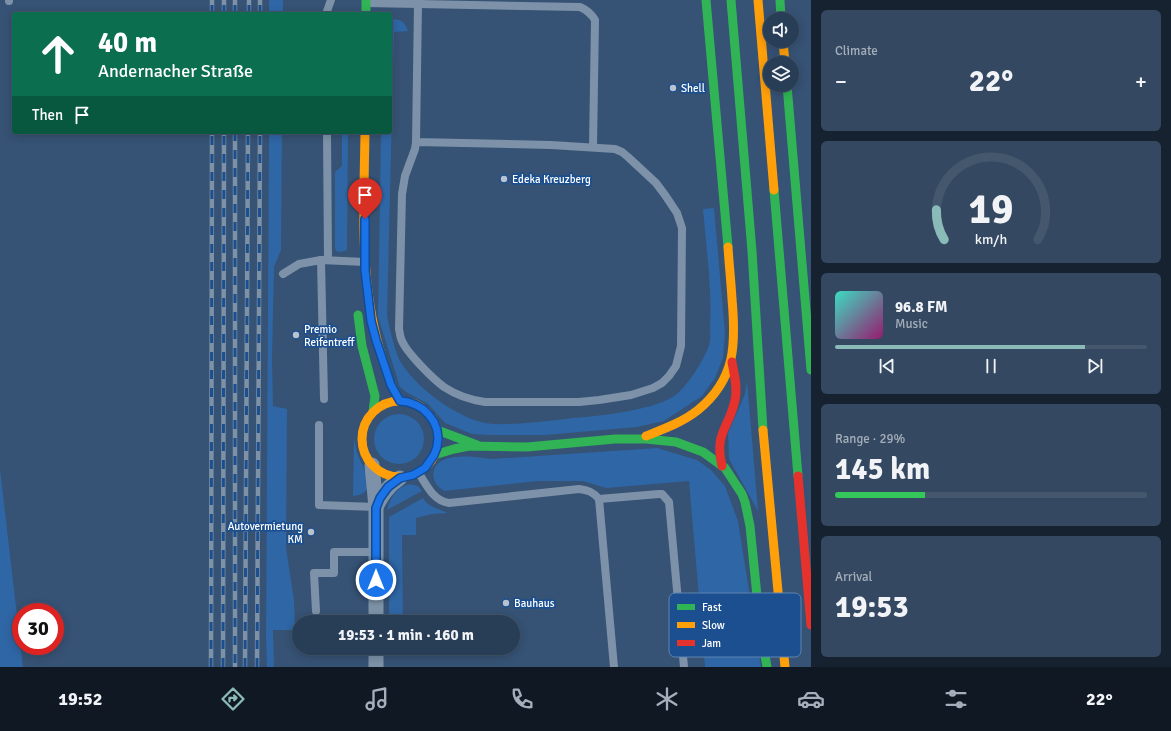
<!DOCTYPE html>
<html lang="en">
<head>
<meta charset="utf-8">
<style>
  :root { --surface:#283e57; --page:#344961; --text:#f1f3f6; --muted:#a5aeba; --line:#44576d; --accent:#8bbbb9 }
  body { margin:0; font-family:Signika,sans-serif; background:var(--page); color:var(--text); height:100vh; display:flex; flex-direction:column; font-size:15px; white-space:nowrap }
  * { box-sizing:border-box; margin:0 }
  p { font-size:13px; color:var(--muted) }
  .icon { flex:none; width:22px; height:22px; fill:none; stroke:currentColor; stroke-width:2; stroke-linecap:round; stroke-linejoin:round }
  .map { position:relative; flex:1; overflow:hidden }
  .details { display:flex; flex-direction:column; gap:10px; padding:10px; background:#162230; width:360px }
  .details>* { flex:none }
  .top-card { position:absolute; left:12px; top:12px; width:380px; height:122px; border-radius:4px; box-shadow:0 2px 10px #0003,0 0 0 1px var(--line); background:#0b6e4f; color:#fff; overflow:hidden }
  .controls { position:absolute; left:763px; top:12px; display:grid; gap:8px }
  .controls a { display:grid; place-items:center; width:36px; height:36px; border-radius:50%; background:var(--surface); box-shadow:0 2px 10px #0003,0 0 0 1px var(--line); font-size:20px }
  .speed { position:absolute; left:12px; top:603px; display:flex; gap:8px; font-size:20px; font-weight:700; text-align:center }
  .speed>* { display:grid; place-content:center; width:52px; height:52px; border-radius:50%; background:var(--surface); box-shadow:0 2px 10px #0003,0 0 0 1px var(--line); line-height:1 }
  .speed .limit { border:6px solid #d22; background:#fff; color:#111 }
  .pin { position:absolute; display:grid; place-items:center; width:34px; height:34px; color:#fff; margin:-41px -17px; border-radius:50% 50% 50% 0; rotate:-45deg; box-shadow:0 0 4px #0007 }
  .pin .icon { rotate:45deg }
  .me { position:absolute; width:44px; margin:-22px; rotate:0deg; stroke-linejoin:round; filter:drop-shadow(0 0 3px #0008) }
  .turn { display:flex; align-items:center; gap:14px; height:84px; padding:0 20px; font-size:18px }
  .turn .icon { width:52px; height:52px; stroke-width:2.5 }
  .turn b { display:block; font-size:28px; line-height:34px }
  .then { display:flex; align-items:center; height:38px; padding:0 20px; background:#0003; gap:8px; font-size:15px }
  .big { font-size:30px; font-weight:800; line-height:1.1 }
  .details .tile { flex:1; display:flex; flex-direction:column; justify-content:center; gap:6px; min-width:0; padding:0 14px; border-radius:6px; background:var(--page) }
  .details .dial { align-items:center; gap:0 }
  .dial svg { height:104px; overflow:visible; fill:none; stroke:var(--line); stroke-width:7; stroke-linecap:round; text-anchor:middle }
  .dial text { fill:var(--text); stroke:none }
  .song { display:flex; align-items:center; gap:12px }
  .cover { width:48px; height:48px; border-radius:6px; background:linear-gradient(135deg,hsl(170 70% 55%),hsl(320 70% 35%)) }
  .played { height:4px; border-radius:2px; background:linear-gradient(90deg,var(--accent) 80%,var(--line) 80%) }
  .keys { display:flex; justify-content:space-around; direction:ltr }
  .heat { display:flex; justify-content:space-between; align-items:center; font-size:22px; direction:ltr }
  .charge { height:6px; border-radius:3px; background:linear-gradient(90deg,#34c759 29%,var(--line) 0) }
  .trip { position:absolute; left:292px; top:615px; width:228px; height:40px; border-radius:20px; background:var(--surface); box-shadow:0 2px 10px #0003,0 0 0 1px var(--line); font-weight:800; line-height:40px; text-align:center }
  .tab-bar { display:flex; height:64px; justify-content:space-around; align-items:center; background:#101923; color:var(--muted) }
  .tab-bar .icon { width:28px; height:28px }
  .tab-bar .active { color:var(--accent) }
  .tab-bar b { font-size:18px; color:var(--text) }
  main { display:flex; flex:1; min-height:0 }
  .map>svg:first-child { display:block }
  .green { fill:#2f66a5 }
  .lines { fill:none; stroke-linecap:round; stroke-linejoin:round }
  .lane { stroke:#7d92a8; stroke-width:8 }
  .street { stroke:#7d92a8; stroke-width:15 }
  .fast { stroke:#30b455; stroke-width:9 }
  .slow { stroke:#ff9f0a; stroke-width:9 }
  .jam { stroke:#e5322d; stroke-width:9 }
  .rail-casing { stroke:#7e92a7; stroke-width:4.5 }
  .rail { stroke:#1b4f8f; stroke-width:3; stroke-dasharray:9; stroke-linecap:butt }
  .route-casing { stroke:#114b97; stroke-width:10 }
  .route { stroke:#1a73e8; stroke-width:7 }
  .poi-dot { fill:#b9c2ce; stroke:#1b4f8f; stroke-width:1.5 }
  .labels { text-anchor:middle; stroke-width:3.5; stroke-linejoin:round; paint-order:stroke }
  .poi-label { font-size:11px; fill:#fff; stroke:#1b4f8f; text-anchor:start }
  .key { fill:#1b4f8f; stroke:#5f84b1; stroke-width:1 }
  .key-label { font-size:11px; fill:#fff }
</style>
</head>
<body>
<main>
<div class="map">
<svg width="811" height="667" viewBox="0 0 811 667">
  <rect width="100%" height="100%" fill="#365274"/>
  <g class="green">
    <rect x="269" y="0" width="14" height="14"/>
    <path d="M393,19C402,20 405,22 408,31L394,32L387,316C390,330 393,344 398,357C412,386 462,423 494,424C520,425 547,421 573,418C598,416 660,410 678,393C689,383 704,360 709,345C711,339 710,331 710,324C712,286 706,247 703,209L714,208L725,333L723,358L715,378L702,396L664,421L637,427L545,435H488L472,434L445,423L428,404L406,392L400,387L378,317L381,132H390V20Z"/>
    <polygon points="269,132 282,132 281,250 274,267 272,359 273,406 287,409 286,548 294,600 295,630 273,630 274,667 267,667 266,637"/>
    <polygon points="342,132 348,132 347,246 347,250 341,252 336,251 335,248 335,173 336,171 342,166"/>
    <polygon points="747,380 758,511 729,459 728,433 745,394"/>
    <circle cx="399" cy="439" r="25"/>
    <path d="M354,437C355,443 356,449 358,455C364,469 379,495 353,496Z"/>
    <path d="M657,448L697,460L711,470L725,486L738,521L761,667H705L689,481L606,488L583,481H538L444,491C437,486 431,480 434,470C440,451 477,457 492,459Z"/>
    <polygon points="0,469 23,667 0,667"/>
    <path d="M410,484L418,486L422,491L387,510C390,498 396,487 410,484Z"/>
    <path d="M423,498C428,507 439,509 448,513L432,514L416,518V535H402L403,622H389V517Z"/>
  </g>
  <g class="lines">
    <g class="lane">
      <polyline points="9,0 9,1"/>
      <path d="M366,3L580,7C587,10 591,13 595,20L593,147"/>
      <polyline points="326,14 331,0"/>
      <polyline points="327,132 328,260"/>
      <path d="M416,142L551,145L615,149L622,152L628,157L656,183L665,195L677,213L682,228L681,346L676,366L669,376L662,383L653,388L631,395L599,400L579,402H485C471,400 456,395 444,387C433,379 407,353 402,341C400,338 400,333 399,329L402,194L405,176L415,149L416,142L418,4V0"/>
      <polyline points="321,260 324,399"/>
      <polyline points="283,274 299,264 321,260 365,262"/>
      <polyline points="319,425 319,505 376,507"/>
      <path d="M418,472C427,485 433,501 449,503L579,489C588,490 593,492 599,499L614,667"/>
      <polyline points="599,499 659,494 662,494 669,502 684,667"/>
      <polyline points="316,611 314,573 334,573 334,552 376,552"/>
    </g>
    <g class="street">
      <polyline points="372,465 376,507 376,622"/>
      <path d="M376,507C382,495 388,486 400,478"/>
      <polyline points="376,648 376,667"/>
    </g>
    <g class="fast">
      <polyline points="366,0 366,14"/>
      <polyline points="706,0 728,247"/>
      <polyline points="731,0 752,251 763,430"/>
      <polyline points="780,0 781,19"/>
      <polyline points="787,85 811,370"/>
      <polyline points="774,190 798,476"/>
      <polyline points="358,315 362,346 375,396 373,412"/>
      <polyline points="380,351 390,382 400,401"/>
      <polyline points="437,430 477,445"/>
      <polyline points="434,455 454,449 469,446 527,447 615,439 646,439 676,442 703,452 725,468 742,494 745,502 750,526 760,626 767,667"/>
    </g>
    <g class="slow">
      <polyline points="758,0 774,190"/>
      <polyline points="783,41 785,63"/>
      <path d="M365,132C364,205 359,280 380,351"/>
      <circle cx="400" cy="439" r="38"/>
      <polyline points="763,430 785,667"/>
      <path d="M646,436C664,429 683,422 698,410C736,379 736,344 732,299C731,281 729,264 728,247"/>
    </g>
    <g class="jam">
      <path d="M722,466C714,432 729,429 735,400C738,387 734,374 732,362"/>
      <polyline points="798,476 811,625"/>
    </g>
    <g class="rail-casing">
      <g id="rail">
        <polyline points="212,14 212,0"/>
        <polyline points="224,14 224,0"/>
        <polyline points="235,14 235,0"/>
        <polyline points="249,14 249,0"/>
        <polyline points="260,14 260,0"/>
        <polyline points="235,132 235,667"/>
        <polyline points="211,667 212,132"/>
        <polyline points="223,667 224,132"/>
        <polyline points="245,667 248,132"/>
        <polyline points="257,667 260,132"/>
      </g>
    </g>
    <use href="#rail" class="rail"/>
  </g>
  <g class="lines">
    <g class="route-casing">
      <polyline id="route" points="365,219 365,270 371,321 376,340 391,385 400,401 408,402 416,405 423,409 429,415 434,422 437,430 438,438 437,447 434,455 425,468 413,475 400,478 388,487 380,498 376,508 376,580"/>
    </g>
    <use href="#route" class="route"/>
  </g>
  <g class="poi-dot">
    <circle cx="673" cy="88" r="4"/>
    <circle cx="504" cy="179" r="4"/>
    <circle cx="296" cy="335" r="4"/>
    <circle cx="311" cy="532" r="4"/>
    <circle cx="506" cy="603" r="4"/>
  </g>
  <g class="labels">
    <g class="poi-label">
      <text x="681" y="92">Shell</text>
      <text x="512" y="183">Edeka Kreuzberg</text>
      <text x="304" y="333">Premio<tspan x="304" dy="13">Reifentreff</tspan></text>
      <text x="303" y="530" text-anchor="end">Autovermietung<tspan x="303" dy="13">KM</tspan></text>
      <text x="514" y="607">Bauhaus</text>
    </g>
  </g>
  <rect x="669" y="593" width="132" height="64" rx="6" class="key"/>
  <rect x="677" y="604" width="18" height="6" fill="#30b455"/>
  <rect x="677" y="622" width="18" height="6" fill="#ff9f0a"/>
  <rect x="677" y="640" width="18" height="6" fill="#e5322d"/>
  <g class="key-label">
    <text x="702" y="611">Fast</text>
    <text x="702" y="629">Slow</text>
    <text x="702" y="647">Jam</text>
  </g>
</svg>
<div class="controls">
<a><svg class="icon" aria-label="sound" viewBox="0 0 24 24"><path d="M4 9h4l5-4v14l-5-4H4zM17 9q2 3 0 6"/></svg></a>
<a><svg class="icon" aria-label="layers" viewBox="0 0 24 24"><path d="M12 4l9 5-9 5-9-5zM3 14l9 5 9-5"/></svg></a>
</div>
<div class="speed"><div class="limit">30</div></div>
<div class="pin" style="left:365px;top:219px;background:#d93025"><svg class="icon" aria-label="arrive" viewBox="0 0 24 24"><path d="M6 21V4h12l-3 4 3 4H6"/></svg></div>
<svg class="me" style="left:376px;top:580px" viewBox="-20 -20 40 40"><circle r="17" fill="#1a73e8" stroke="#fff" stroke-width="3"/><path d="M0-11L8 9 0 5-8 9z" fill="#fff"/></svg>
<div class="trip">19:53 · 1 min · 160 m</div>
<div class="top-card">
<div class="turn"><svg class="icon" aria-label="ahead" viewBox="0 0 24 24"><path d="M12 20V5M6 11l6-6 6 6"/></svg><div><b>40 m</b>Andernacher Straße</div></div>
<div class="then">Then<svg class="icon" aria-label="arrive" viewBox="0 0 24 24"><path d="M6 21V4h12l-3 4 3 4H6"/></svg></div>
</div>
</div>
<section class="details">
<div class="tile"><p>Climate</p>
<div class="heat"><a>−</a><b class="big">22°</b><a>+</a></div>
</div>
<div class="tile dial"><svg viewBox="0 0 100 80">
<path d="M14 69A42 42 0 1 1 86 69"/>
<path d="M14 69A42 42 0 0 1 8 46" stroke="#8bbbb9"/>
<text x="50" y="56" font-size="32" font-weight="700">19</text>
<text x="50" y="72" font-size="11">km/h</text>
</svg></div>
<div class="tile">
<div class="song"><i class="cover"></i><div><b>96.8 FM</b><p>Music</p></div></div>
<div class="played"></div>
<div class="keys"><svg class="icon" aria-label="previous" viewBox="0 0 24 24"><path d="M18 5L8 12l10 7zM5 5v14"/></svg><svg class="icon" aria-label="pause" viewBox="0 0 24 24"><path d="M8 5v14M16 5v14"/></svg><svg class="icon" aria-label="next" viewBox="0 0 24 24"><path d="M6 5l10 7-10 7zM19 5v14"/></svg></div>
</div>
<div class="tile"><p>Range · 29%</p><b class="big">145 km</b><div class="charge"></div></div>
<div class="tile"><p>Arrival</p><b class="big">19:53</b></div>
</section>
</main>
<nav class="tab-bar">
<b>19:52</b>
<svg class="icon active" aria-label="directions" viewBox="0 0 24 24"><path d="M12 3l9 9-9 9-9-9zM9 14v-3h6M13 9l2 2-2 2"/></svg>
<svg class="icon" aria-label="music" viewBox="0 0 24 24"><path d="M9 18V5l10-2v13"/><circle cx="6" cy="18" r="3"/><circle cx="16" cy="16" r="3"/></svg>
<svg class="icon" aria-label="phone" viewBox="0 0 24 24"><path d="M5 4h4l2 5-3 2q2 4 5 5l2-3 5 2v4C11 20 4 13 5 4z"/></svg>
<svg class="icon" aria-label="climate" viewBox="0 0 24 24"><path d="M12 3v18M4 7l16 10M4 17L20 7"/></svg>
<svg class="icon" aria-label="car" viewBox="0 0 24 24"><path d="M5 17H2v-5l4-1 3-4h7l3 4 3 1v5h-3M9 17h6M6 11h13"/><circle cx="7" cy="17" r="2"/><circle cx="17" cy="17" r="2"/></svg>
<svg class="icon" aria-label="filters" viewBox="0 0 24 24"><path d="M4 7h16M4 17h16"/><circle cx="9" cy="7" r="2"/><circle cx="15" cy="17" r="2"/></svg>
<b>22°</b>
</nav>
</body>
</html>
